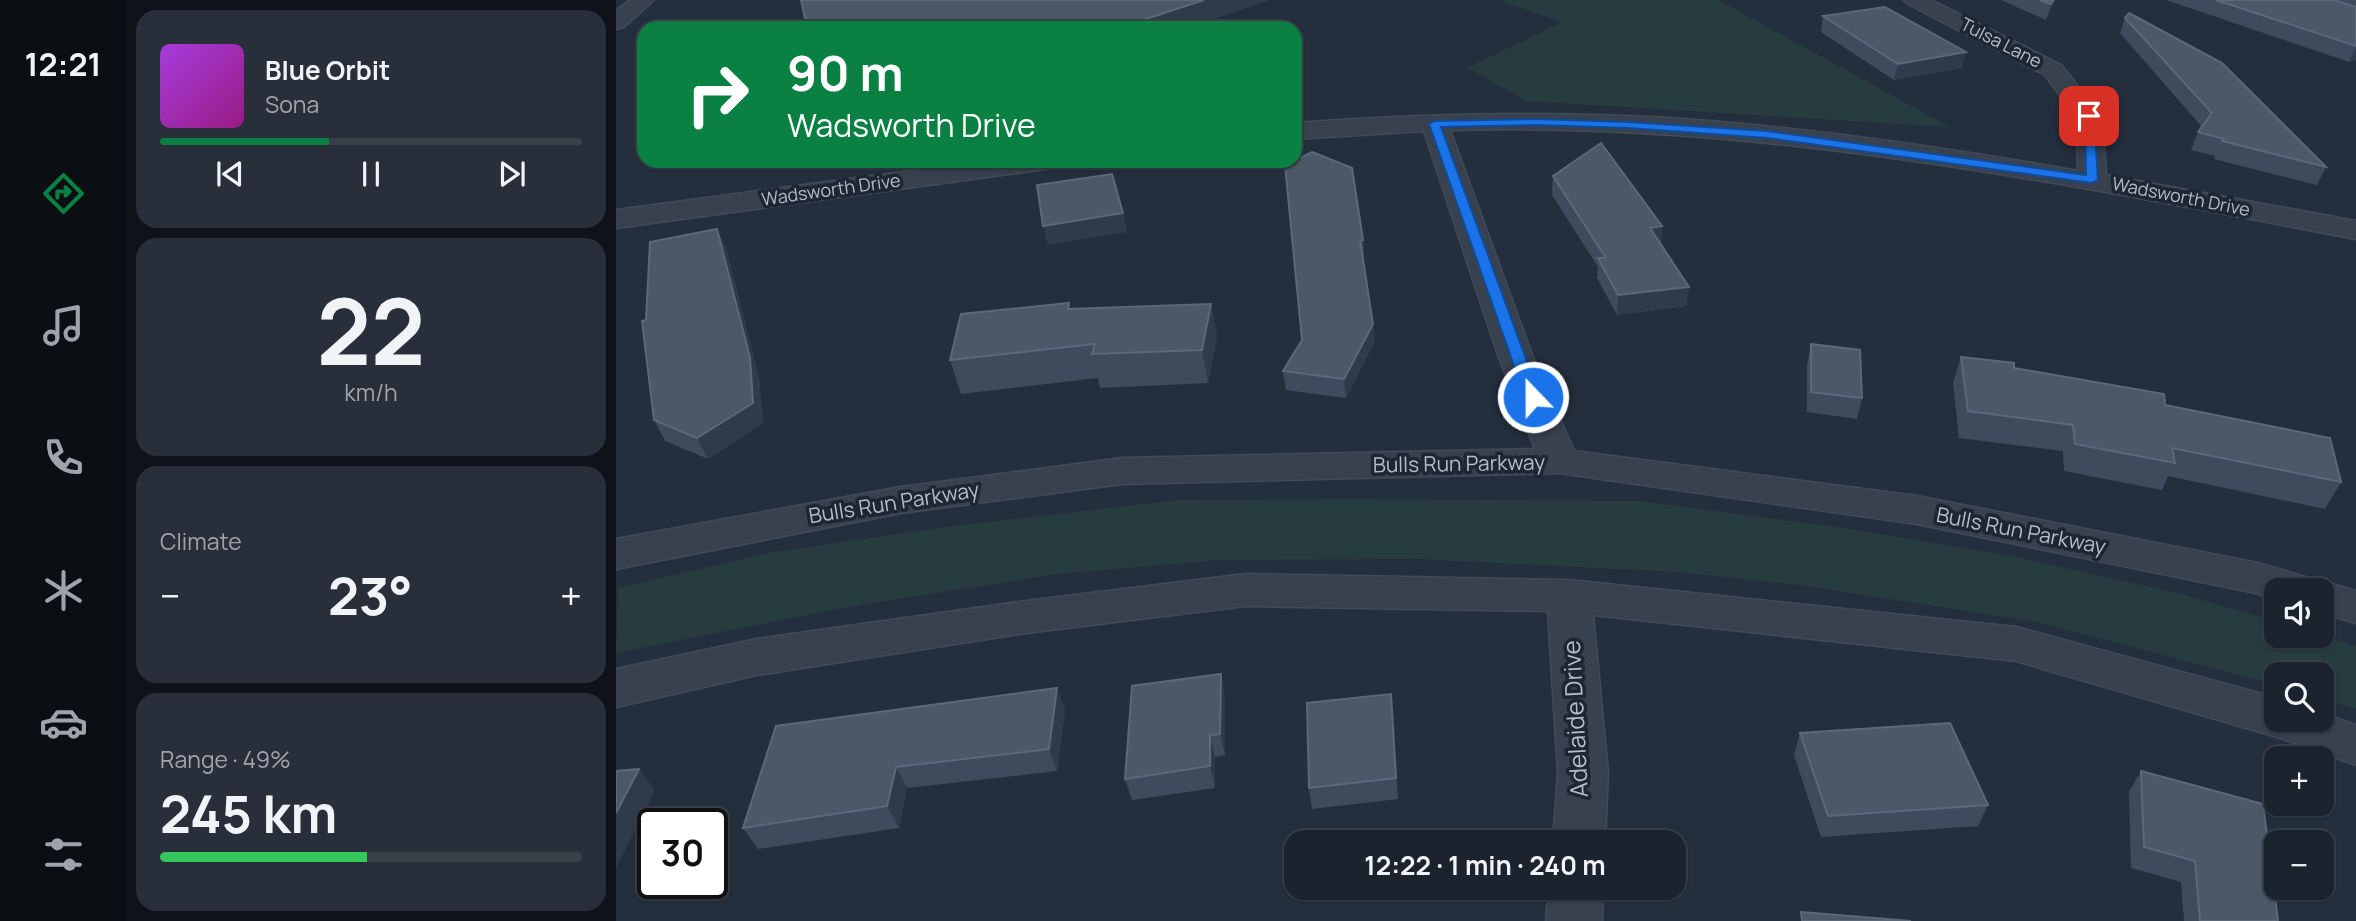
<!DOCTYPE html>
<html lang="en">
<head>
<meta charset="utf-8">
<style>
  :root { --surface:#1b232e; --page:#282f3a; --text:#f1f3f6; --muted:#a0a4aa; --line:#39404a; --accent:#0b8043 }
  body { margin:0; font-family:Manrope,sans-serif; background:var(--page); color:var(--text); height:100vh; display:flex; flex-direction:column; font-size:26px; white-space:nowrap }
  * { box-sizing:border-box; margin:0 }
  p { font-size:23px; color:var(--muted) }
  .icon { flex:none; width:38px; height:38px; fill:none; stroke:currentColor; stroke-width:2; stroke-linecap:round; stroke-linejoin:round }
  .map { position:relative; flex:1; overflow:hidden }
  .drawer { display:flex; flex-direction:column; gap:10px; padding:10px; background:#0f1319; width:490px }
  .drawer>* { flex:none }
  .guide { position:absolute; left:21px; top:21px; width:665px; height:147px; border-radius:21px; box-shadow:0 2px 5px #0004,0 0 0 2px var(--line); background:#0b8043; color:#fff; overflow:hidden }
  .fabs { position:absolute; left:1648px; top:578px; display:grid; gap:14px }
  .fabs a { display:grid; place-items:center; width:70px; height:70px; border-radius:14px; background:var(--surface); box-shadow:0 2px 5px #0004,0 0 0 2px var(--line); font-size:35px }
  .speed { position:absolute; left:21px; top:808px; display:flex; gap:14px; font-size:35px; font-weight:700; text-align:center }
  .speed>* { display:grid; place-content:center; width:91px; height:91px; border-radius:50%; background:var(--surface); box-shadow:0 2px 5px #0004,0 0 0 2px var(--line); line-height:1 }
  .speed .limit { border:4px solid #111; border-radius:10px; background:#fff; color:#111 }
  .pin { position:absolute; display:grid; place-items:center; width:60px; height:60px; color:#fff; margin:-30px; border-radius:14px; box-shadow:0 4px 10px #0006 }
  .me { position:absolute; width:77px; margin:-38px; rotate:338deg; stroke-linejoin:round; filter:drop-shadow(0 0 5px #0008) }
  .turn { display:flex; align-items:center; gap:24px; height:147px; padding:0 35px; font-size:32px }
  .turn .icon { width:91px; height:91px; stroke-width:2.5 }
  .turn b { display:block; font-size:49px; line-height:60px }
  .big { font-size:52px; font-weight:700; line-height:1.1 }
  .drawer .widget { flex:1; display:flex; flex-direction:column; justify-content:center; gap:10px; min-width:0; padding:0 24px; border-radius:21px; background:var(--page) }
  .drawer .dial { align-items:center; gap:0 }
  .dial b { font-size:91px; line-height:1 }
  .song { display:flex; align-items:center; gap:21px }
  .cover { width:84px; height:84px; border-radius:10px; background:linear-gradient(135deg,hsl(280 70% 55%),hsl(310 70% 35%)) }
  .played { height:7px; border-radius:4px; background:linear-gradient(90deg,var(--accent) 40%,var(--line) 40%) }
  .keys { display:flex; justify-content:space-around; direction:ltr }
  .heat { display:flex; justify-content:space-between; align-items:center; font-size:38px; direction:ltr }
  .charge { height:10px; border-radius:5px; background:linear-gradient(90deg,#34c759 49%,var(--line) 0) }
  .trip { position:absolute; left:668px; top:830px; width:402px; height:70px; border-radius:21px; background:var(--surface); box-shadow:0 2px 5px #0004,0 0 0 2px var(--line); font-weight:700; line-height:70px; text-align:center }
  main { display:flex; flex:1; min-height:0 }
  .tab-bar { display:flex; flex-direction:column; width:126px; justify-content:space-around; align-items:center; background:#0b0e12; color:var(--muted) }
  .tab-bar .icon { width:49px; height:49px }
  .tab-bar .current { color:var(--accent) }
  .tab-bar b { font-size:32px; color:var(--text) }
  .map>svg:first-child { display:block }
  .green { fill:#263c3f }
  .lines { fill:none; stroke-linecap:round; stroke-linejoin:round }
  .minor-casing { stroke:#414a57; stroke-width:3 }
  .minor { fill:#38414e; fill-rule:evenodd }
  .wall { fill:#3f4b5c }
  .shaded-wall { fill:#2f3b4b }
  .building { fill:#4b5868; stroke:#5c6777; stroke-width:2 }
  .route { fill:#1a73e8; stroke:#114b97; stroke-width:2 }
  .labels { text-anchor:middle; stroke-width:7; stroke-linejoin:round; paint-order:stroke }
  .far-street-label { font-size:18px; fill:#b4bcc9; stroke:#1d2633 }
  .street-label { font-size:21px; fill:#b4bcc9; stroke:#1d2633 }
  .near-street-label { font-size:24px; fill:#b4bcc9; stroke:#1d2633 }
</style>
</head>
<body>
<main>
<nav class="tab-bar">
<b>12:21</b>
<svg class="icon current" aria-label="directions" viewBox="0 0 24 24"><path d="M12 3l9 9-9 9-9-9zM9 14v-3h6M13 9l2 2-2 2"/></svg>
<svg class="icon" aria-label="music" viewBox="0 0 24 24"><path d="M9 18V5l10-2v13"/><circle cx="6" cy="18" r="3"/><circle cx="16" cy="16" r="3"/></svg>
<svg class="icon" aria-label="phone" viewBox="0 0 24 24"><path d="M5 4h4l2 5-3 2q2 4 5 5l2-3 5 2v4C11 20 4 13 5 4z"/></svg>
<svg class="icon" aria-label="climate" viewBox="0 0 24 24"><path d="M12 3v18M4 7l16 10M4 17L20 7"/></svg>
<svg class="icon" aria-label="car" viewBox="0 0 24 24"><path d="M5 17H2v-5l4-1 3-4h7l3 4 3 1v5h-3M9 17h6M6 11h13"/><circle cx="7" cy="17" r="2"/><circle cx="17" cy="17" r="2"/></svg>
<svg class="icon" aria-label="filters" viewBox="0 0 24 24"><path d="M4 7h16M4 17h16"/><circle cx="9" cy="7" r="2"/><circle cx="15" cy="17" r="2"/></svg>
</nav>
<section class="drawer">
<div class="widget">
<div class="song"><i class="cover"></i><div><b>Blue Orbit</b><p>Sona</p></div></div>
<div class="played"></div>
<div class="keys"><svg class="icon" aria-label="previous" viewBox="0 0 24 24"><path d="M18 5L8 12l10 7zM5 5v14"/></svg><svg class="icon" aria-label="pause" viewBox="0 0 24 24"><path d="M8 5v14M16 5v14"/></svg><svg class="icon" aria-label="next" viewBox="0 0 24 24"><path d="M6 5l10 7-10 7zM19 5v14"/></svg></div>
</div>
<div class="widget dial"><b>22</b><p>km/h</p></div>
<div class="widget"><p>Climate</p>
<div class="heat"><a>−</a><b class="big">23°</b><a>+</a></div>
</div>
<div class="widget"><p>Range · 49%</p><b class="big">245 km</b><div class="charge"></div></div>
</section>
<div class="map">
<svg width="1740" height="921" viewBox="0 0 1740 921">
  <rect width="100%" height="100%" fill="#242f3e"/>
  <g class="green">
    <polygon points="883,0 1102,0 1334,127 911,101 851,68 945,22"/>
    <polygon points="738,499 1024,501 1235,529 1405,558 1566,594 1661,622 1661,635 1706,635 1740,646 1740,709 1706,699 1706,674 1661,674 1661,685 1421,622 1183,585 1060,572 803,559 604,560 441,574 231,607 0,653 2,588 152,553 329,527 562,500"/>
  </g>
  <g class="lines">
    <g class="minor-casing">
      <g id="minor">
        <polygon points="14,0 38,0 8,27 0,29 0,11"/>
        <path d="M1288,0H1315L1445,65L1486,116L1490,175L1740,221V239C1441,182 1140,121 834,130L916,355L958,451L1301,496L1642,563L1696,579L1699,583L1706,581L1740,591V623L1706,613V590H1661V600L1640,593L1301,524L943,473L506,484L285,513L0,569V539L285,487L506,458L919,449L882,355L808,131L679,139V123C797,114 916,111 1035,117C1178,125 1321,146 1462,171L1460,117L1429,75L1292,4Z"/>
        <polygon points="369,161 444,161 440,167 430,169 0,228 0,210"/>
        <polygon points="630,574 953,580 1400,627 1661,698 1661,719 1706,719 1706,713 1740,725 1740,765 1661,737 1400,661 977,615 992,773 989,842 937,842 942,773 932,611 630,606 410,633 141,675 0,707 0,669 141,639 410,601"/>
        <polygon points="933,887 987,887 986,921 930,921"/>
      </g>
    </g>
    <use href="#minor" class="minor"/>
  </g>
  <g class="wall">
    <polygon points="1385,0 1439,0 1430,20"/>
    <polygon points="1550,0 1718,0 1740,7 1740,60 1733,62"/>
    <polygon points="1721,0 1740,0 1740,7"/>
    <polygon points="1207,16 1346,68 1278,80 1205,32"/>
    <polygon points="1509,18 1710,167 1701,185 1598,159 1599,156 1575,150 1582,132 1586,127 1504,33"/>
    <polygon points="669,165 747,240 748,258 746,258 757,324 758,343 730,398 670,390 667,371 686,340"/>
    <polygon points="937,176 1046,226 1045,243 1073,287 1070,306 1001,315 981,278 982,267 936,195"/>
    <polygon points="110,248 143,378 147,423 92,459 49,441 38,420 30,320"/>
    <polygon points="595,304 601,337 592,383 484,388 482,378 345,394 334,360 454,309"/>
    <polygon points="1195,344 1246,398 1241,419 1191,412 1191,365"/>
    <polygon points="1345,357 1398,368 1549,405 1725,482 1709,509 1552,476 1546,490 1448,471 1447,451 1343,438 1337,383"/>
    <polygon points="775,694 782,799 696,809 693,788"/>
    <polygon points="609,696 609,755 599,757 599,788 516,800 509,779"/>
    <polygon points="449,710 441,771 291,788 283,828 142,849 127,828 160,726"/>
    <polygon points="1184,733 1372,805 1362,826 1205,837 1178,755"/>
    <polygon points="1525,771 1662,921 1568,921 1565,882 1515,868 1513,792"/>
  </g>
  <g class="shaded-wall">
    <polygon points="588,0 654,0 571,28 502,28"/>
    <polygon points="1437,0 1439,0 1430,20 1435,4"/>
    <polygon points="1740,46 1740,60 1733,62"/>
    <polygon points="1350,52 1346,68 1278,80 1282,64"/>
    <polygon points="507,213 511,232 432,245 427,226"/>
    <polygon points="1046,226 1044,245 1034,228"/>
    <polygon points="101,229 110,248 143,378 147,423 92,459 81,438"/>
    <polygon points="1073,287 1070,306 1001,315 1002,295"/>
    <polygon points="595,304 601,337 592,383 586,350"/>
    <polygon points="757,324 758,343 730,398 728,379"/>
    <polygon points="605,674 609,696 609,755 604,734"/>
    <polygon points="441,688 449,710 441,771 433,749"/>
    <polygon points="594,735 599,757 599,788 594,766"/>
    <polygon points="280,767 291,788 283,828 271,806"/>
    <polygon points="23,769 39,790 0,868 0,813"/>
  </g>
  <g class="building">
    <polygon points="185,0 588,0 502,28 191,28"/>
    <polygon points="1424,0 1437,0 1435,4"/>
    <polygon points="1600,0 1718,0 1740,7 1740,46"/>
    <polygon points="1269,7 1350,52 1282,64 1207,16"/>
    <polygon points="1513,13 1606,63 1710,167 1606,141 1608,139 1582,132 1596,113 1509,18"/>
    <polygon points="985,143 1046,226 1034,228 1073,287 1002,295 982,258 990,258 937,176"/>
    <polygon points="696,152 736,168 747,240 744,240 757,324 728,379 667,371 686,340 669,165"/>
    <polygon points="496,174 507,213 427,226 421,185"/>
    <polygon points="101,229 134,358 137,403 81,438 38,420 26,321 30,320 34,242"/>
    <polygon points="453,303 452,309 595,304 586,350 476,354 479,344 334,360 345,314"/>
    <polygon points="1195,344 1244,350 1246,398 1195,392"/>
    <polygon points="1345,357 1398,363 1398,368 1548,394 1549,405 1714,438 1725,482 1556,448 1559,463 1459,444 1457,425 1352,411"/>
    <polygon points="605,674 604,734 594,735 594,766 509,779 516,686"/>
    <polygon points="441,688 433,749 280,767 271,806 127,828 160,726"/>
    <polygon points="775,694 780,778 693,788 691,703"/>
    <polygon points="1334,723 1372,805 1212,816 1184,733"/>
    <polygon points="23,769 0,813 0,771"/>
    <polygon points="1525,771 1647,804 1662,921 1584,921 1579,861 1528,847"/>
    <polygon points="1185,912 1295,921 1186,921"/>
  </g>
  <polygon class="route" points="1469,113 1478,116 1482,180 1476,183 1151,138 1012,128 920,125 825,127 924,397 917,402 909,397 813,124 818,121 920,119 1012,122 1151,131 1470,175"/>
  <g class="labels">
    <g class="far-street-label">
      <text transform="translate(1385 43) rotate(27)" y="6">Tulsa Lane</text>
      <text transform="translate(215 190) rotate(-8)" y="6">Wadsworth Drive</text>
      <text transform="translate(1565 197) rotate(11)" y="6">Wadsworth Drive</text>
    </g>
    <g class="street-label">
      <text transform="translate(843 464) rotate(-1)" y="7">Bulls Run Parkway</text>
      <text transform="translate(278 503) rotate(-9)" y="7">Bulls Run Parkway</text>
      <text transform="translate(1405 531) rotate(11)" y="7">Bulls Run Parkway</text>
    </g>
    <g class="near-street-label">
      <text transform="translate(960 719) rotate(-93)" y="8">Adelaide Drive</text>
    </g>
  </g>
</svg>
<div class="fabs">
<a><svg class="icon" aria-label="sound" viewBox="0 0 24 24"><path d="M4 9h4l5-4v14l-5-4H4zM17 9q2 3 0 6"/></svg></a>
<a><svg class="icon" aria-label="search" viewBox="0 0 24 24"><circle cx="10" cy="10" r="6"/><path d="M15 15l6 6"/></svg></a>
<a>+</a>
<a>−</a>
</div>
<div class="speed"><div class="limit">30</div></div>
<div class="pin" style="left:1473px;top:116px;background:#d93025"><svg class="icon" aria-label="arrive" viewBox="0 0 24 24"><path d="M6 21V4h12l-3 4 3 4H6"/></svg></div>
<svg class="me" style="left:917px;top:397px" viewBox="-20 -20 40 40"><circle r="17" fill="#1a73e8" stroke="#fff" stroke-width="3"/><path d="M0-11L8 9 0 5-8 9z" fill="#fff"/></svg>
<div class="trip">12:22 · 1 min · 240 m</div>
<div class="guide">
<div class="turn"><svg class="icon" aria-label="right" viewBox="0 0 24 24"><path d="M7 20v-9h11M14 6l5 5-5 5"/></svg><div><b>90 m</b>Wadsworth Drive</div></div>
</div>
</div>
</main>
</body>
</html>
